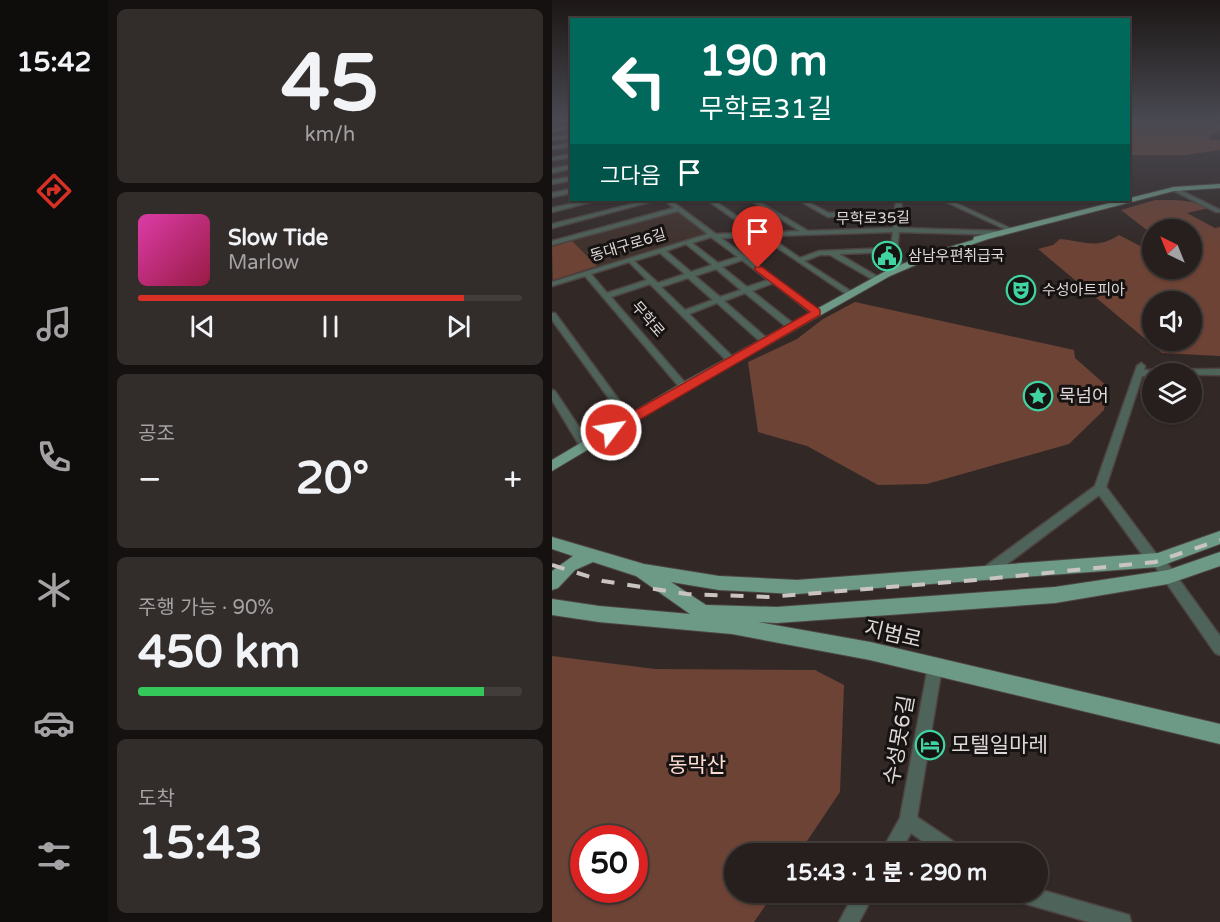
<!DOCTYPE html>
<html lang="ko">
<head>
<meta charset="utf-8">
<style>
  :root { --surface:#261f1d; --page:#322c2a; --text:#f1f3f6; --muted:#a4a2a4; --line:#423d3b; --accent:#d93025 }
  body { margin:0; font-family:"Varela Round","Noto Sans KR",sans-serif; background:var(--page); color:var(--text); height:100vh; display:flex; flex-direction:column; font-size:22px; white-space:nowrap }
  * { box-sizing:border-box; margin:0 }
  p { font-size:20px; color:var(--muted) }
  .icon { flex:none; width:33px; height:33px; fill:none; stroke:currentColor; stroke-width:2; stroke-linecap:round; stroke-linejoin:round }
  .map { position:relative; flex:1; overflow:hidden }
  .drawer { display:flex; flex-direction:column; gap:9px; padding:9px; background:#151110; width:444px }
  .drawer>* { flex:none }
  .banner { position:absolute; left:18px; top:18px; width:560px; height:183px; border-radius:0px; box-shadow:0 2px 4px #0004,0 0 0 2px var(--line); background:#00695c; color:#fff; overflow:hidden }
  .needle { width:39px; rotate:317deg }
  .tools { position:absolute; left:590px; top:219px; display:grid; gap:12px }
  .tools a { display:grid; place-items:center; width:60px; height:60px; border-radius:50%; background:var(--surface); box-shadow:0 2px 4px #0004,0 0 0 2px var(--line); font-size:30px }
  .speed { position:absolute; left:18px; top:825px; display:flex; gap:12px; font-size:30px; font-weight:700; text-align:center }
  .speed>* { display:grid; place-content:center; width:78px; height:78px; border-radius:50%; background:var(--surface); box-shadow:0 2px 4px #0004,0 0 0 2px var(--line); line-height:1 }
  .speed .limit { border:9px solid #d22; background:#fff; color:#111 }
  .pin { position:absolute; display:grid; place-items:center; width:51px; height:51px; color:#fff; margin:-62px -26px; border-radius:50% 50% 50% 0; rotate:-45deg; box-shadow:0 0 6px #0007 }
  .pin .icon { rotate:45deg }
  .me { position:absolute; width:66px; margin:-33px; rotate:59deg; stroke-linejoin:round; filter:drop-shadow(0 0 4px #0008) }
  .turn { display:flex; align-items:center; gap:21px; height:126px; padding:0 30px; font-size:27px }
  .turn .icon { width:78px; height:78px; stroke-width:2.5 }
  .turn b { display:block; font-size:42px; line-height:51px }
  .then { display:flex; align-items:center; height:57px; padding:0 30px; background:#0003; gap:12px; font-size:22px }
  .big { font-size:45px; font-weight:800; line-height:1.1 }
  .drawer .tile { flex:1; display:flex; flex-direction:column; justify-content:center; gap:9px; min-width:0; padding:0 21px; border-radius:9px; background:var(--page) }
  .drawer .dial { align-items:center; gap:0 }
  .dial b { font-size:78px; line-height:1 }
  .song { display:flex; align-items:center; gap:18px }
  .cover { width:72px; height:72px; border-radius:9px; background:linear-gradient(135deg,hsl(320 70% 55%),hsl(340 70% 35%)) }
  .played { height:6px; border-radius:3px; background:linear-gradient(90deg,var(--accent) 85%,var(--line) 85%) }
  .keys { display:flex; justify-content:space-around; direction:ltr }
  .heat { display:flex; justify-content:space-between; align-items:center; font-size:33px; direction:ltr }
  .charge { height:9px; border-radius:4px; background:linear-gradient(90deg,#34c759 90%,var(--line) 0) }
  .trip { position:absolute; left:172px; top:843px; width:324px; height:60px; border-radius:30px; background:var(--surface); box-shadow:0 2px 4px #0004,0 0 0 2px var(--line); font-weight:800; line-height:60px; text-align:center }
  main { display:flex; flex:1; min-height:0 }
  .menu { display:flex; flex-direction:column; width:108px; justify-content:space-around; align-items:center; background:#0f0c0c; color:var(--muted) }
  .menu .icon { width:42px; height:42px }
  .menu .active { color:var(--accent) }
  .menu b { font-size:27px; color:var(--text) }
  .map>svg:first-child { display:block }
  .built { fill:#40322d }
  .green { fill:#6d4336; fill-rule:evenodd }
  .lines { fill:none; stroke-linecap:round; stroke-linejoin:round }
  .minor-casing { stroke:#4e4543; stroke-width:3 }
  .major-casing { stroke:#4e4543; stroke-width:2 }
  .minor { fill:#4e635a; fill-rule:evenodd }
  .major { fill:#6d9a87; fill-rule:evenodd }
  .rail { stroke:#c9c3c2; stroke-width:4; stroke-dasharray:13 13; stroke-linecap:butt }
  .route { fill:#d93025; stroke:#8d1f18; stroke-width:1.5 }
  .labels { text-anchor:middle; stroke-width:6; stroke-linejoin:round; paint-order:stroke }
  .far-street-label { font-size:15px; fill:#ded8d7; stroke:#171312 }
  .far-poi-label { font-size:15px; fill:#ded8d7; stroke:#171312; text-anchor:start }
  .poi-label { font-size:18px; fill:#ded8d7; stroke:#171312; text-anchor:start }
  .near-street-label { font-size:21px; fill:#ded8d7; stroke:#171312 }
  .near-poi-label { font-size:21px; fill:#ded8d7; stroke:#171312; text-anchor:start }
  .near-park-label { font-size:21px; fill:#fcdbd1; stroke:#171312 }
</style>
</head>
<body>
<main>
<nav class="menu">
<b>15:42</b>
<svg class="icon active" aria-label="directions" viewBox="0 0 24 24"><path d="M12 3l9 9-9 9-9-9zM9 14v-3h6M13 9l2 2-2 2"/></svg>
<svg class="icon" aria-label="music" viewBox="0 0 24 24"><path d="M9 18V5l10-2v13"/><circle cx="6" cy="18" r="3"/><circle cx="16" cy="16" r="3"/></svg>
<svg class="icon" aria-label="phone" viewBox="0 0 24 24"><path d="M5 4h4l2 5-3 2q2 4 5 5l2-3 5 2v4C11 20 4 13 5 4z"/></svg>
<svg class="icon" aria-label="climate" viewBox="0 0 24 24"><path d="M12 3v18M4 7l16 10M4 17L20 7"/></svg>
<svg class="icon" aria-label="car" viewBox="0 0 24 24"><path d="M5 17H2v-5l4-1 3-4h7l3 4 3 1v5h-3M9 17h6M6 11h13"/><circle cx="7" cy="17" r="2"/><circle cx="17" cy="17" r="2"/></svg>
<svg class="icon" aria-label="filters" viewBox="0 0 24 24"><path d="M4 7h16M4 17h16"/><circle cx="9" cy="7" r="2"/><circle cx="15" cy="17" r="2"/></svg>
</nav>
<section class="drawer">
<div class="tile dial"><b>45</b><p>km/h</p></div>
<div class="tile">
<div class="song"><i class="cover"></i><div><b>Slow Tide</b><p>Marlow</p></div></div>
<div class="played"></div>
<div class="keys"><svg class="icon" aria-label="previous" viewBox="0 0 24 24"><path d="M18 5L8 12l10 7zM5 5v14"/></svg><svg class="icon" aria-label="pause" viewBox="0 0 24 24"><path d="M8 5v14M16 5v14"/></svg><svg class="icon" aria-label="next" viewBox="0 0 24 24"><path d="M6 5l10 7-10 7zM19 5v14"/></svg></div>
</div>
<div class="tile"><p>공조</p>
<div class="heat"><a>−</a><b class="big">20°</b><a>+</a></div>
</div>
<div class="tile"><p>주행 가능 · 90%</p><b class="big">450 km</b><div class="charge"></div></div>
<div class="tile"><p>도착</p><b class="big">15:43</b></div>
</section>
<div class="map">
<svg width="668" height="922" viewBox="0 0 668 922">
  <rect width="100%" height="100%" fill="#322927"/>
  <polygon class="built" points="121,212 127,212 155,234 0,282 0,245"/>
  <g class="green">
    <polygon points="576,120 658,120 668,123 668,132 658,135 657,139 668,140 668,150 634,155 576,155"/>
    <path d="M603,200C623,200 639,199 657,208L635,213L663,228L668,227V356L610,353L486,249L501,245L508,239C533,241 544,250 567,235L600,252V268H639V230H600V234L569,210ZM600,302H639V340H600Z"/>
    <polygon points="20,241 45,266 1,280 0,247"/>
    <polygon points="303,302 522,350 523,358 556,387 552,410 517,444 375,484 326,485 255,446 206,432 196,362 245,339 271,319"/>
    <path d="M0,656L103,669L263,670L292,685L288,792L247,853L183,854V892L222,893L202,922H0ZM82,838V890H32V838Z"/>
  </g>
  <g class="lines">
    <g class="minor-casing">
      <g id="minor">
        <polygon points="20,126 20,128 0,131 0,129"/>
        <polygon points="20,135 20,137 0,140 0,138"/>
        <polygon points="20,143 20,146 0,149 0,147"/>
        <polygon points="20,154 20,157 0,160 0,158"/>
        <polygon points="20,165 20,168 0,173 0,169"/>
        <polygon points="20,177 20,180 0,184 0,180"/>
        <polygon points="620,188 624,188 668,210 668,212 664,212 620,190"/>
        <polygon points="20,189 20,193 0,197 0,193"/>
        <polygon points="38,200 46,200 0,212 0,208"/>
        <polygon points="97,200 105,200 0,228 0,224"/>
        <path d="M112,200H118L164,234L202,233L155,200H161L210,233L248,231L198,200H204L256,231L341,228L343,215L276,217L246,200H252L277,213L343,211L344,200H350L347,228L451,231L454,233L451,235L347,232L345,250L350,264L347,266L344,264L339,252L287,254L328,278L329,280L325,282L278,255H268L252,261L300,292L301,294L297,296L208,236L169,238L269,313L265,315H262L221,283L200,291L243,325V329H237L193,293L172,301L217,340L218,342L214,344H211L165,303L137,314L183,359L184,361L180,364L177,363L98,284L59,297L135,385L137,387L132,390L129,389L33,276L0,286V282L156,234L126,211L0,245V241L122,208ZM341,232L339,248L267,251L248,258L216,236ZM159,237L186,257L166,263L140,243ZM134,244L160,265L139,272L114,251ZM108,253L133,274L106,283L82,261ZM190,260L216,280L195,287L170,267ZM77,262L95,280L55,293L39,274ZM164,269L189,290L168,297L143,276ZM136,278L161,300L133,310L109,287Z"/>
        <polygon points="390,200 397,200 464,231 459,232"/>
        <polygon points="0,313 3,313 80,418 82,420 80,422 74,422 0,320"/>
        <polygon points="589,363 593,366 592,370 668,369 668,375 600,374 600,376 590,376 554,487 605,555 610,556 668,636 668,655 663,653 602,565 597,564 547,495 439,576 435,577 431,576 429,572 431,568 543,486 585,366"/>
        <polygon points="0,390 3,391 37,442 38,445 37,448 29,448 0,400"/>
        <polygon points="383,660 388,662 390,667 365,817 411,848 414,854 389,854 359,833 347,854 328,854 348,818 376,667 378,662"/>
        <polygon points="486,889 577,915 579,922 537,922 464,901 457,899 455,892 486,892"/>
        <polygon points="303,892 323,892 307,922 287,922"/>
      </g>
    </g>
    <g class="major-casing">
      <g id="major">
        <polygon points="668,184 668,188 622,191 436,239 380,258 338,276 136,390 0,471 0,460 128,384 332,272 374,254 421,240 422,237 622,187"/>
        <polygon points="668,531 668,544 606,567 245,594 167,590 119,582 154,605 225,607 503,587 616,570 668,552 668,566 616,584 503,603 225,623 206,622 318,642 668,724 668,744 318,660 180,634 47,622 0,615 0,599 47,606 138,614 84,576 41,562 23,570 6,588 0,590 0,571 21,556 0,549 0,537 92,564 167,576 245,580 606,553"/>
      </g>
    </g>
    <use href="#minor" class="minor"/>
    <use href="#major" class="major"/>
    <polyline class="rail" points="0,565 51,581 135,594 216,597 424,580 603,562 668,540"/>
  </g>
  <linearGradient id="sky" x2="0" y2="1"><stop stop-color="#1c1715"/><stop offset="0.48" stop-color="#494952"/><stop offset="1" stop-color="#494952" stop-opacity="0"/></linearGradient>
  <rect width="668" height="249" fill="url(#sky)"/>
  <polygon class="route" points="203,267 210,267 268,310 268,315 63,434 54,434 52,430 54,427 258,312 203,270"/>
  <defs>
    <g id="civic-ring" transform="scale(1.5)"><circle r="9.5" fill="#171312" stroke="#3fd4a2" stroke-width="1.5"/><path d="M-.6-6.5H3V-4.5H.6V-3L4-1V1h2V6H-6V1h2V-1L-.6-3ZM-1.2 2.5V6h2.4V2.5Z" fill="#3fd4a2"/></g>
    <g id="theatre-ring" transform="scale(1.5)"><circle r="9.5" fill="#171312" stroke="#3fd4a2" stroke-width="1.5"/><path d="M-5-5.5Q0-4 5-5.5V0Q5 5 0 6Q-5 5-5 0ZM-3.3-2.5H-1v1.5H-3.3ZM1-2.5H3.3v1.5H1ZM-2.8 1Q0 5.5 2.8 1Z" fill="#3fd4a2"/></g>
    <g id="sight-ring" transform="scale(1.5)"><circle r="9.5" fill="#171312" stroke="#3fd4a2" stroke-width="1.5"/><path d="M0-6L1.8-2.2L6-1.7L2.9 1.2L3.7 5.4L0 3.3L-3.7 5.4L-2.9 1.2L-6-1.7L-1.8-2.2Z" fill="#3fd4a2"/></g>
    <g id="hotel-ring" transform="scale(1.5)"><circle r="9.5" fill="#171312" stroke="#3fd4a2" stroke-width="1.5"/><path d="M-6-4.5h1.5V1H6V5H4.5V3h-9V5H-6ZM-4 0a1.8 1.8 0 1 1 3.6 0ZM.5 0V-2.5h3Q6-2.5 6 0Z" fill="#3fd4a2"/></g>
  </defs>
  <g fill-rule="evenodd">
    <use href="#civic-ring" x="335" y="256"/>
    <use href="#theatre-ring" x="469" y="290"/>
    <use href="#sight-ring" x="486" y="396"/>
    <use href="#hotel-ring" x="378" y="745"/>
  </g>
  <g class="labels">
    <g class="far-street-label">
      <text transform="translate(321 218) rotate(-1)" y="5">무학로35길</text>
      <text transform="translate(76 245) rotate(-17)" y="5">동대구로6길</text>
      <text transform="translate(96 319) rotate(49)" y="5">무학로</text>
    </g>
    <g class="far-poi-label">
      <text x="356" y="261">삼남우편취급국</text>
      <text x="490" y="295">수성아트피아</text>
    </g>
    <g class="poi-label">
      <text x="507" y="402">묵넘어</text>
    </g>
    <g class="near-street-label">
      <text transform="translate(341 634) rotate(13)" y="7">지범로</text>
      <text transform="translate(347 740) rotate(-80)" y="7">수성못6길</text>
    </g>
    <g class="near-poi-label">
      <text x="399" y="752">모텔일마레</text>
    </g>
    <g class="near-park-label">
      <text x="145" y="772">동막산</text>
    </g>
  </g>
</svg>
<div class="tools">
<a><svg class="needle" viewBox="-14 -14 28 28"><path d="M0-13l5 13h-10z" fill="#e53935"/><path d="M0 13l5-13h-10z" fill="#a4a2a4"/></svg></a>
<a><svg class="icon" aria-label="sound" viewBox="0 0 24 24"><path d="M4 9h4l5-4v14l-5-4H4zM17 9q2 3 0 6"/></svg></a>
<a><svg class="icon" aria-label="layers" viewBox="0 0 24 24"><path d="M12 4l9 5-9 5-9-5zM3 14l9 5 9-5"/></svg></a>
</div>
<div class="speed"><div class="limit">50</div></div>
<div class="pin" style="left:206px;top:268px;background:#d93025"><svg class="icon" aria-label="arrive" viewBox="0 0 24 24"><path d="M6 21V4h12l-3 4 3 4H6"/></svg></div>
<svg class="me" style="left:59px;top:430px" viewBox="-20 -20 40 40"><circle r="17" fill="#d93025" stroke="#fff" stroke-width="3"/><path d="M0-11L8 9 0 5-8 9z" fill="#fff"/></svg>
<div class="trip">15:43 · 1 분 · 290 m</div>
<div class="banner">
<div class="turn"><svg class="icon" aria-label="left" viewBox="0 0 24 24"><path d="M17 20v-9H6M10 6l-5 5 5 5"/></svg><div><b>190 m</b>무학로31길</div></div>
<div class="then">그다음<svg class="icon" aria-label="arrive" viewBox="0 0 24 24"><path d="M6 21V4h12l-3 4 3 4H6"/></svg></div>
</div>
</div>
</main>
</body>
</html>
